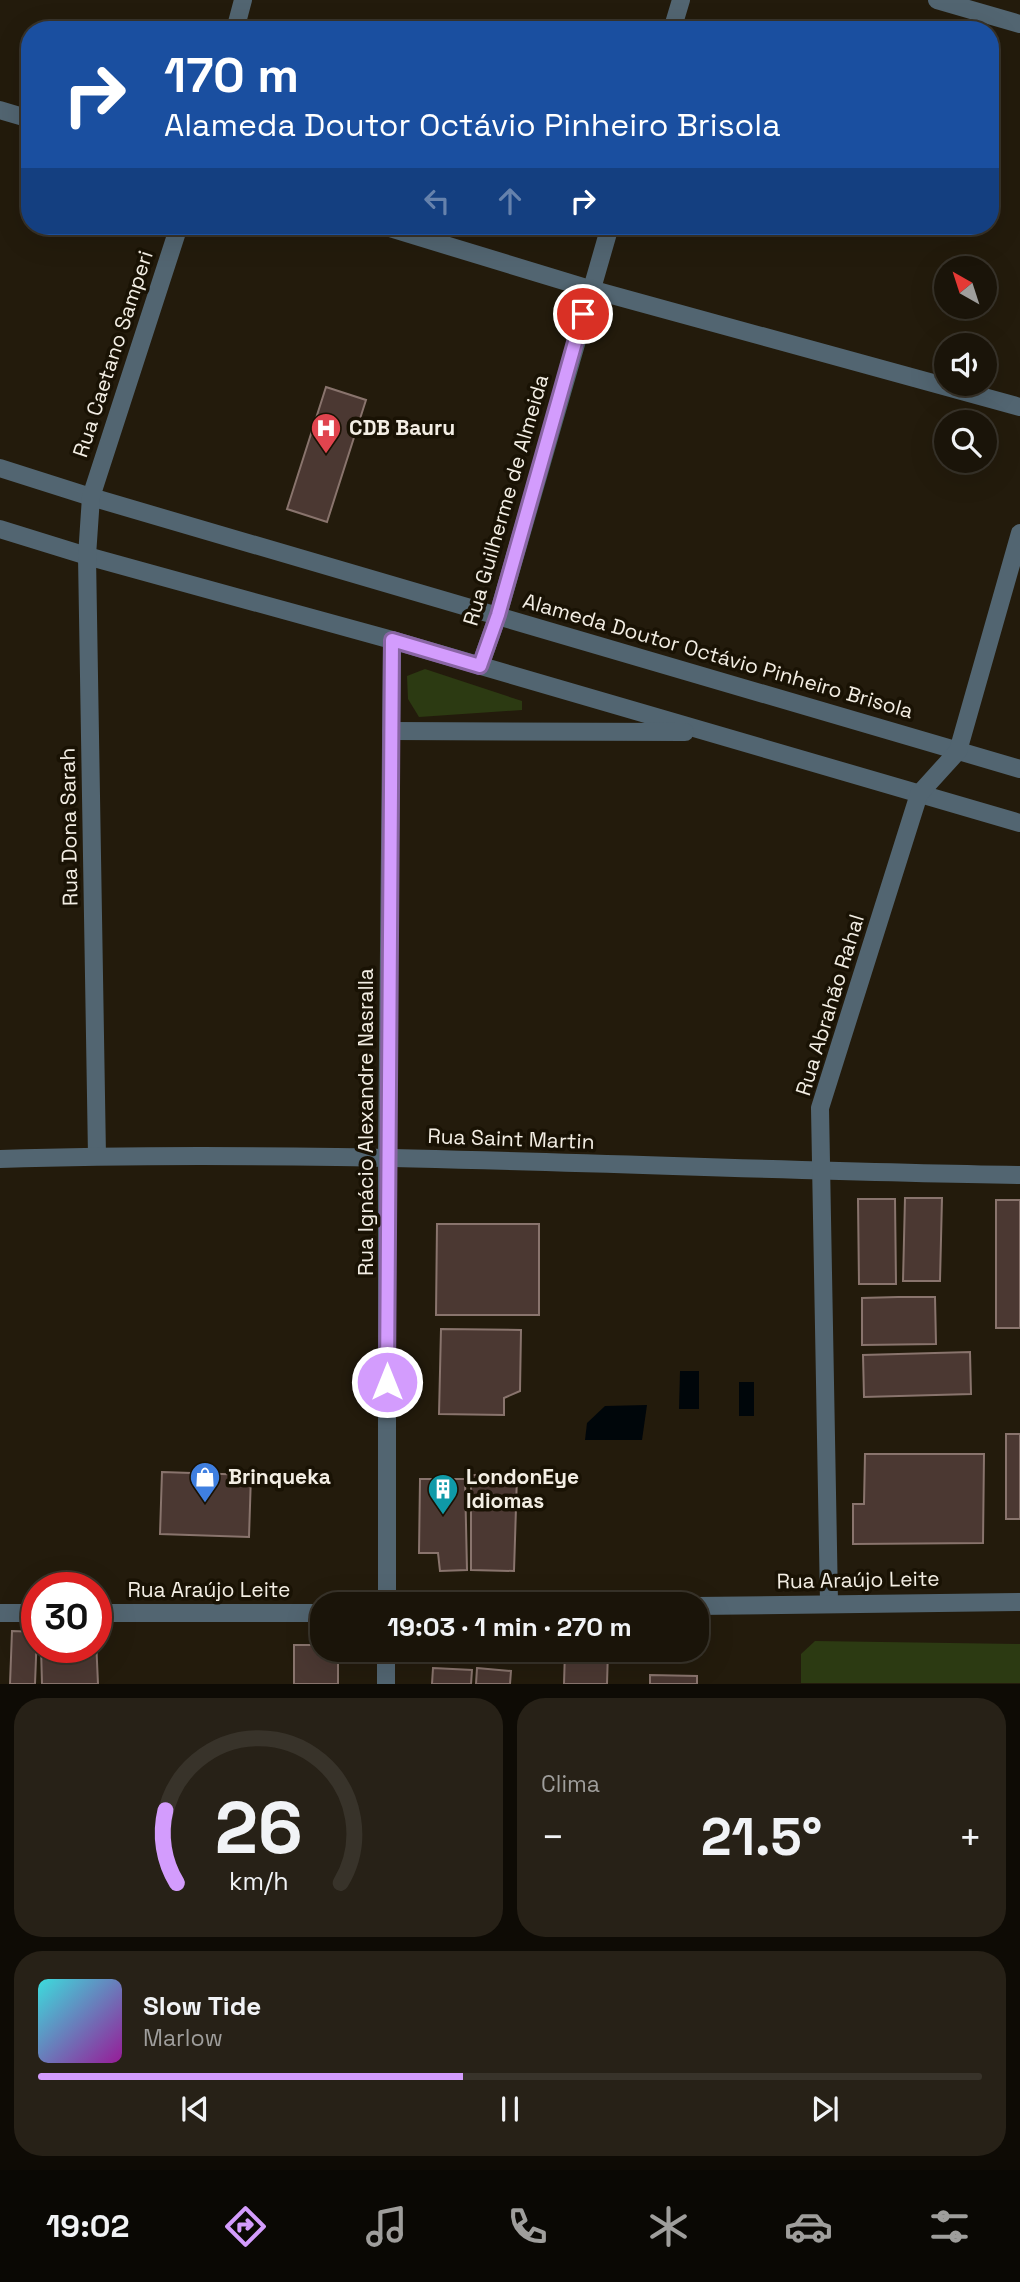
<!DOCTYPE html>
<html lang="pt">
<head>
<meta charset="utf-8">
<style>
  :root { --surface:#1a1409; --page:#272117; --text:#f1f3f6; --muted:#9f9e9c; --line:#38332a; --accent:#d39cfd }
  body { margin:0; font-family:"Space Grotesk",sans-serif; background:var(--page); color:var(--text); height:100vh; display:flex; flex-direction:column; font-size:26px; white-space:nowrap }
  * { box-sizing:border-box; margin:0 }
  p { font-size:23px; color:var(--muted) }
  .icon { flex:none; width:38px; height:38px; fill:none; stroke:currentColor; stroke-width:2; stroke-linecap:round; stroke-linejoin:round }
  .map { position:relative; height:1684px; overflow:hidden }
  .panel { display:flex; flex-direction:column; gap:14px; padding:14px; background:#0e0b05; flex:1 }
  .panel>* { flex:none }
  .guide { position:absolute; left:21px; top:21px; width:978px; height:214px; border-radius:28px; box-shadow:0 7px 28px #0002,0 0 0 2px var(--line); background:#1a4fa0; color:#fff; overflow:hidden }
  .needle { width:46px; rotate:321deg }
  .buttons { position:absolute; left:934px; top:256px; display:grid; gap:14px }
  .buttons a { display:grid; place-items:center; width:63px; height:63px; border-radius:50%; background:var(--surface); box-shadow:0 7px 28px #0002,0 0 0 2px var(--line); font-size:35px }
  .speed { position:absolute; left:21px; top:1572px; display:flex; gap:14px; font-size:35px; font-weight:700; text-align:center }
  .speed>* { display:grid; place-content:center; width:91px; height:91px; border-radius:50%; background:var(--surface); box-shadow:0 7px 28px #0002,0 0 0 2px var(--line); line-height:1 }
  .speed .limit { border:10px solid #d22; background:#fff; color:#111 }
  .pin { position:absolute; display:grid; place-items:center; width:60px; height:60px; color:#fff; margin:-30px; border:4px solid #fff; border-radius:50%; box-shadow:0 2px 7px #0007 }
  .me { position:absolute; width:77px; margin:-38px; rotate:0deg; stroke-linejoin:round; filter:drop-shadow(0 0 5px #0008) }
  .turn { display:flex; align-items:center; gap:24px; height:147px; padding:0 28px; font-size:32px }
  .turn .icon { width:91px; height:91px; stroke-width:2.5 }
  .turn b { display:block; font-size:49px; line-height:60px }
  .lanes { display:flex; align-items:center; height:66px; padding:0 28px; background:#0003; justify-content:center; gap:35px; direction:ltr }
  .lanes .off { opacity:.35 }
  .big { font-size:52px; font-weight:700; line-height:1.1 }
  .panel .tile { flex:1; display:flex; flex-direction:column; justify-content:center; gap:10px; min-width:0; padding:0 24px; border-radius:28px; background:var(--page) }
  .panel .dial { align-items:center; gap:0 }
  .dial svg { height:182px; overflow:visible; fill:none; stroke:var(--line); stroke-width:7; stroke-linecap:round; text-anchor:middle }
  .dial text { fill:var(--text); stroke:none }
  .song { display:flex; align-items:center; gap:21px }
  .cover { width:84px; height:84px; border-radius:10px; background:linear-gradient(135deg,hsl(180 70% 55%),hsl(300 70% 35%)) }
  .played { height:7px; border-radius:4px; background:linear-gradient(90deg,var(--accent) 45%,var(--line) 45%) }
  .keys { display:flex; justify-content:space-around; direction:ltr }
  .heat { display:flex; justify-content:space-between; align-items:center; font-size:38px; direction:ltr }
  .panel .tiles { flex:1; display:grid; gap:14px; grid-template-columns:1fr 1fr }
  .tile:last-child { grid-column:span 2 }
  .trip { position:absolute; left:310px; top:1592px; width:399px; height:70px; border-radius:28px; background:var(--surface); box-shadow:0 7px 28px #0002,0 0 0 2px var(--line); font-weight:700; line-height:70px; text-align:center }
  .tab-bar { display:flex; height:112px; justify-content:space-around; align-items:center; background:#0a0804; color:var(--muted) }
  .tab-bar .icon { width:49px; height:49px }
  .tab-bar .selected { color:var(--accent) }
  .tab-bar b { font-size:32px; color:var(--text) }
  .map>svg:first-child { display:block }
  .green { fill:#2c3a12 }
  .water { fill:#00060a }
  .building { fill:#4b3832; stroke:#89746d; stroke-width:2 }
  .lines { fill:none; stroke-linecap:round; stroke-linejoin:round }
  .minor { stroke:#526571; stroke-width:18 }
  .route-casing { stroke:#8965a4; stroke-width:18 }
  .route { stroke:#d39cfd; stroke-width:12 }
  .labels { text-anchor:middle; stroke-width:7; stroke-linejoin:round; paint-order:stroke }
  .street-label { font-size:21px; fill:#f3eee4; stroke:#191204 }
  .poi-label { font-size:21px; font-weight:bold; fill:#f3eee4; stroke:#191204; text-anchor:start }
</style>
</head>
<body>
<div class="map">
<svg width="1020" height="1684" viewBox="0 0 1020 1684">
  <rect width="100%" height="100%" fill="#231b0c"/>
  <g class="green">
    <polygon points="425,669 522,701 522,710 419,717 408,699 407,676"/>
    <polygon points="815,1641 1020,1644 1020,1683 801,1683 801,1654"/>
  </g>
  <g class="water">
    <polygon points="680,1371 699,1371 699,1409 679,1409"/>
    <rect x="739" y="1382" width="15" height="34"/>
    <polygon points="647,1405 642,1440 585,1440 587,1423 605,1406"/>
  </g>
  <g class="building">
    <polygon points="326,387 366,400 327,522 287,509"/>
    <polygon points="905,1198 942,1198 940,1281 903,1281"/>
    <polygon points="858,1199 895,1199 896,1284 859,1284"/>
    <rect x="996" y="1200" width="24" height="128"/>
    <polygon points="437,1224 539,1224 539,1315 436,1315"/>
    <polygon points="898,1297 935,1297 936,1344 862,1345 862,1298"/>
    <polygon points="441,1329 521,1330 520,1391 504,1398 504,1415 439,1414"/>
    <polygon points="970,1352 971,1394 864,1397 863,1355"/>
    <rect x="1006" y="1434" width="14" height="85"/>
    <polygon points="865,1454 984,1454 983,1543 853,1544 853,1504 864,1504"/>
    <polygon points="162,1472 251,1475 249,1537 160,1534"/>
    <polygon points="471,1475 517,1476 514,1571 471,1570"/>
    <polygon points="420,1479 465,1479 467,1570 440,1571 438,1553 419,1553"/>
    <polygon points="12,1631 37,1632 35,1684 10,1684"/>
    <polygon points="96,1639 98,1684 42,1684 41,1647 96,1647"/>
    <polygon points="294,1645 322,1645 322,1650 338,1650 338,1684 294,1684"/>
    <polygon points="565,1650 608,1650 607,1684 564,1684"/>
    <polygon points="433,1668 472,1670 471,1684 432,1684"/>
    <polygon points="477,1668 511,1671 510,1684 476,1684"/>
    <polygon points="650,1675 697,1676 697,1684 650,1684"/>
  </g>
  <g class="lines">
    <g class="minor">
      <polyline points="937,0 1020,24"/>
      <polyline points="235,30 243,0"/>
      <polyline points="672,30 681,0"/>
      <polyline points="0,110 30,119"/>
      <polyline points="383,226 590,289 1020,407"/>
      <polyline points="0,468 91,497 1020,769"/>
      <polyline points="0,529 87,556 392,640 1020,823"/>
      <polyline points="480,666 498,615 610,226"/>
      <polyline points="391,731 685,732"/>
      <polyline points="97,1156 87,556 91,497 179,226"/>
      <path d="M0,1159C340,1148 680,1170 1020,1175"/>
      <polyline points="829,1602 820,1108 919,794 958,751 1020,533"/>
      <polyline points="387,1605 387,1158 392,640"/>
      <polyline points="696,1606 1020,1602"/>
      <polyline points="0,1613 37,1613"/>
      <polyline points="96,1613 322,1613"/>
      <polyline points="386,1684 386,1650"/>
    </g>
  </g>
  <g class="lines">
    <g class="route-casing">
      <polyline id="route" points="387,1382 392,640 480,666 498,615 583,314"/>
    </g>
    <use href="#route" class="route"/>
  </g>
  <defs>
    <g id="hospital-pin" transform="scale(1.575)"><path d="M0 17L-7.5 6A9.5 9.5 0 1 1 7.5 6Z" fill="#e0444e" stroke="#191204"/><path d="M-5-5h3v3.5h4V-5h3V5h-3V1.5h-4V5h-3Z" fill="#fff"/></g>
    <g id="shop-pin" transform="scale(1.575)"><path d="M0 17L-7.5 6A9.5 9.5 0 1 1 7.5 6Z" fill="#3f7fe0" stroke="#191204"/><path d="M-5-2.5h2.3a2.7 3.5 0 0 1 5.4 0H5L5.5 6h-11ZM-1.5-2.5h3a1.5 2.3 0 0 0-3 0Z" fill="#fff"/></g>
    <g id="building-pin" transform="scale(1.575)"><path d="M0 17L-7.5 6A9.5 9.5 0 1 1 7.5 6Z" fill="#0f9aa8" stroke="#191204"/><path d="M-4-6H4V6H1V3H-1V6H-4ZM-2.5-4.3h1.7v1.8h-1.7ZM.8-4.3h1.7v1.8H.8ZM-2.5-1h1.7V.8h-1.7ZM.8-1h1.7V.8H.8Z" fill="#fff"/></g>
  </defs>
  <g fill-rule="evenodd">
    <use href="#hospital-pin" x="326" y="428"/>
    <use href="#shop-pin" x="205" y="1477"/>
    <use href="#building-pin" x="443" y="1489"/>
  </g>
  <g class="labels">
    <g class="street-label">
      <text transform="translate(113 354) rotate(-72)" y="7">Rua Caetano Samperi</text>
      <text transform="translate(506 500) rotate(-74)" y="7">Rua Guilherme de Almeida</text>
      <text transform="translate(718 656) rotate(16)" y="7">Alameda Doutor Octávio Pinheiro Brisola</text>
      <text transform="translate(69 827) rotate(-91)" y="7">Rua Dona Sarah</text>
      <text transform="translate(830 1005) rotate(-73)" y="7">Rua Abrahão Rahal</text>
      <text transform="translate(366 1122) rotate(-90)" y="7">Rua Ignácio Alexandre Nasralla</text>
      <text transform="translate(511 1139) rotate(2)" y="7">Rua Saint Martin</text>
      <text transform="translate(858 1580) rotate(-1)" y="7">Rua Araújo Leite</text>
      <text x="209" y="1597">Rua Araújo Leite</text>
    </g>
    <g class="poi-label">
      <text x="349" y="435">CDB Bauru</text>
      <text x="228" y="1484">Brinqueka</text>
      <text x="466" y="1484">LondonEye<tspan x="466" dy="24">Idiomas</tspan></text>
    </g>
  </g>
</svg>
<div class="buttons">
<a><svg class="needle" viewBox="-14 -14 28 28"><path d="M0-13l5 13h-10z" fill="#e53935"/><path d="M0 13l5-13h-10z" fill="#9f9e9c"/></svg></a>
<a><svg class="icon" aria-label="sound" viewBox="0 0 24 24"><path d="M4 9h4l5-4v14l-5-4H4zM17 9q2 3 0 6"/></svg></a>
<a><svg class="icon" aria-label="search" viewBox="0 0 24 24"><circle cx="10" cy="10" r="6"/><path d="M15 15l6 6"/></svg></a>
</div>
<div class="speed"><div class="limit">30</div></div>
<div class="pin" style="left:583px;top:314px;background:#d93025"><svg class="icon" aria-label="arrive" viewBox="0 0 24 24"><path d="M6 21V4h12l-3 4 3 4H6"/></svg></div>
<svg class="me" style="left:387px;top:1382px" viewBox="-20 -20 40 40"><circle r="17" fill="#d39cfd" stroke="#fff" stroke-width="3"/><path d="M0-11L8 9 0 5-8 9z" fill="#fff"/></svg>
<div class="trip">19:03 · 1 min · 270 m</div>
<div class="guide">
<div class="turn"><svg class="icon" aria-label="right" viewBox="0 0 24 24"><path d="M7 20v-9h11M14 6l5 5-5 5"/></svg><div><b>170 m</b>Alameda Doutor Octávio Pinheiro Brisola</div></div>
<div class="lanes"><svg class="icon off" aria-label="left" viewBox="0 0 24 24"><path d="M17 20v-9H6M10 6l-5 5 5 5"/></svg><svg class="icon off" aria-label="ahead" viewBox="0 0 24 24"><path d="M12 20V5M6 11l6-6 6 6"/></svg><svg class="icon" aria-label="right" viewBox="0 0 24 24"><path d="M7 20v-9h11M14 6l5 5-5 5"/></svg></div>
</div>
</div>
<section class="panel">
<div class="tiles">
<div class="tile dial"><svg viewBox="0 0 100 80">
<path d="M14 69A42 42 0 1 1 86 69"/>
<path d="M14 69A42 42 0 0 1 9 37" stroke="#d39cfd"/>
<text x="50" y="56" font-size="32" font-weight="700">26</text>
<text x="50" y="72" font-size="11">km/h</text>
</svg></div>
<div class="tile"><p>Clima</p>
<div class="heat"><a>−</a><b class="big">21.5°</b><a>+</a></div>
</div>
<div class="tile">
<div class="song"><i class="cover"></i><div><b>Slow Tide</b><p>Marlow</p></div></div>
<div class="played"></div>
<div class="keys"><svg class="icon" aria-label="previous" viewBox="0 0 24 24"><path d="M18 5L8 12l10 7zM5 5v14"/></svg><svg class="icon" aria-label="pause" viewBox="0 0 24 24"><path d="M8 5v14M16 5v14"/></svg><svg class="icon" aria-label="next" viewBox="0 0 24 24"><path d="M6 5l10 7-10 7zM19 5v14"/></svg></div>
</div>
</div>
</section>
<nav class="tab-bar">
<b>19:02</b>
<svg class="icon selected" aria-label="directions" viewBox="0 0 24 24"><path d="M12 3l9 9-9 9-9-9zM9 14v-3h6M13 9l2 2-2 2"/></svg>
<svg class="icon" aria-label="music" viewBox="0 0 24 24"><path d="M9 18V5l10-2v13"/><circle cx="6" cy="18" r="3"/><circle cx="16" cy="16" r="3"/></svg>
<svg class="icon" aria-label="phone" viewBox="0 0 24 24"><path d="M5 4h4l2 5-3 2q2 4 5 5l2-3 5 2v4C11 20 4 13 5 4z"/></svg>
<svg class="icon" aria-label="climate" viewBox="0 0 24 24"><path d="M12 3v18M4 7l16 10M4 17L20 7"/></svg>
<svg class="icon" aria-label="car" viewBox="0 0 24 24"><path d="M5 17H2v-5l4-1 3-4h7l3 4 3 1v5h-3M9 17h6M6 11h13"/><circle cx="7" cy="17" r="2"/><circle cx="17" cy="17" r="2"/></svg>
<svg class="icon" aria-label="filters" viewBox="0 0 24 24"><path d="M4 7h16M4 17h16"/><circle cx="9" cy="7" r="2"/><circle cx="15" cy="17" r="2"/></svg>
</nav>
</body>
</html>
